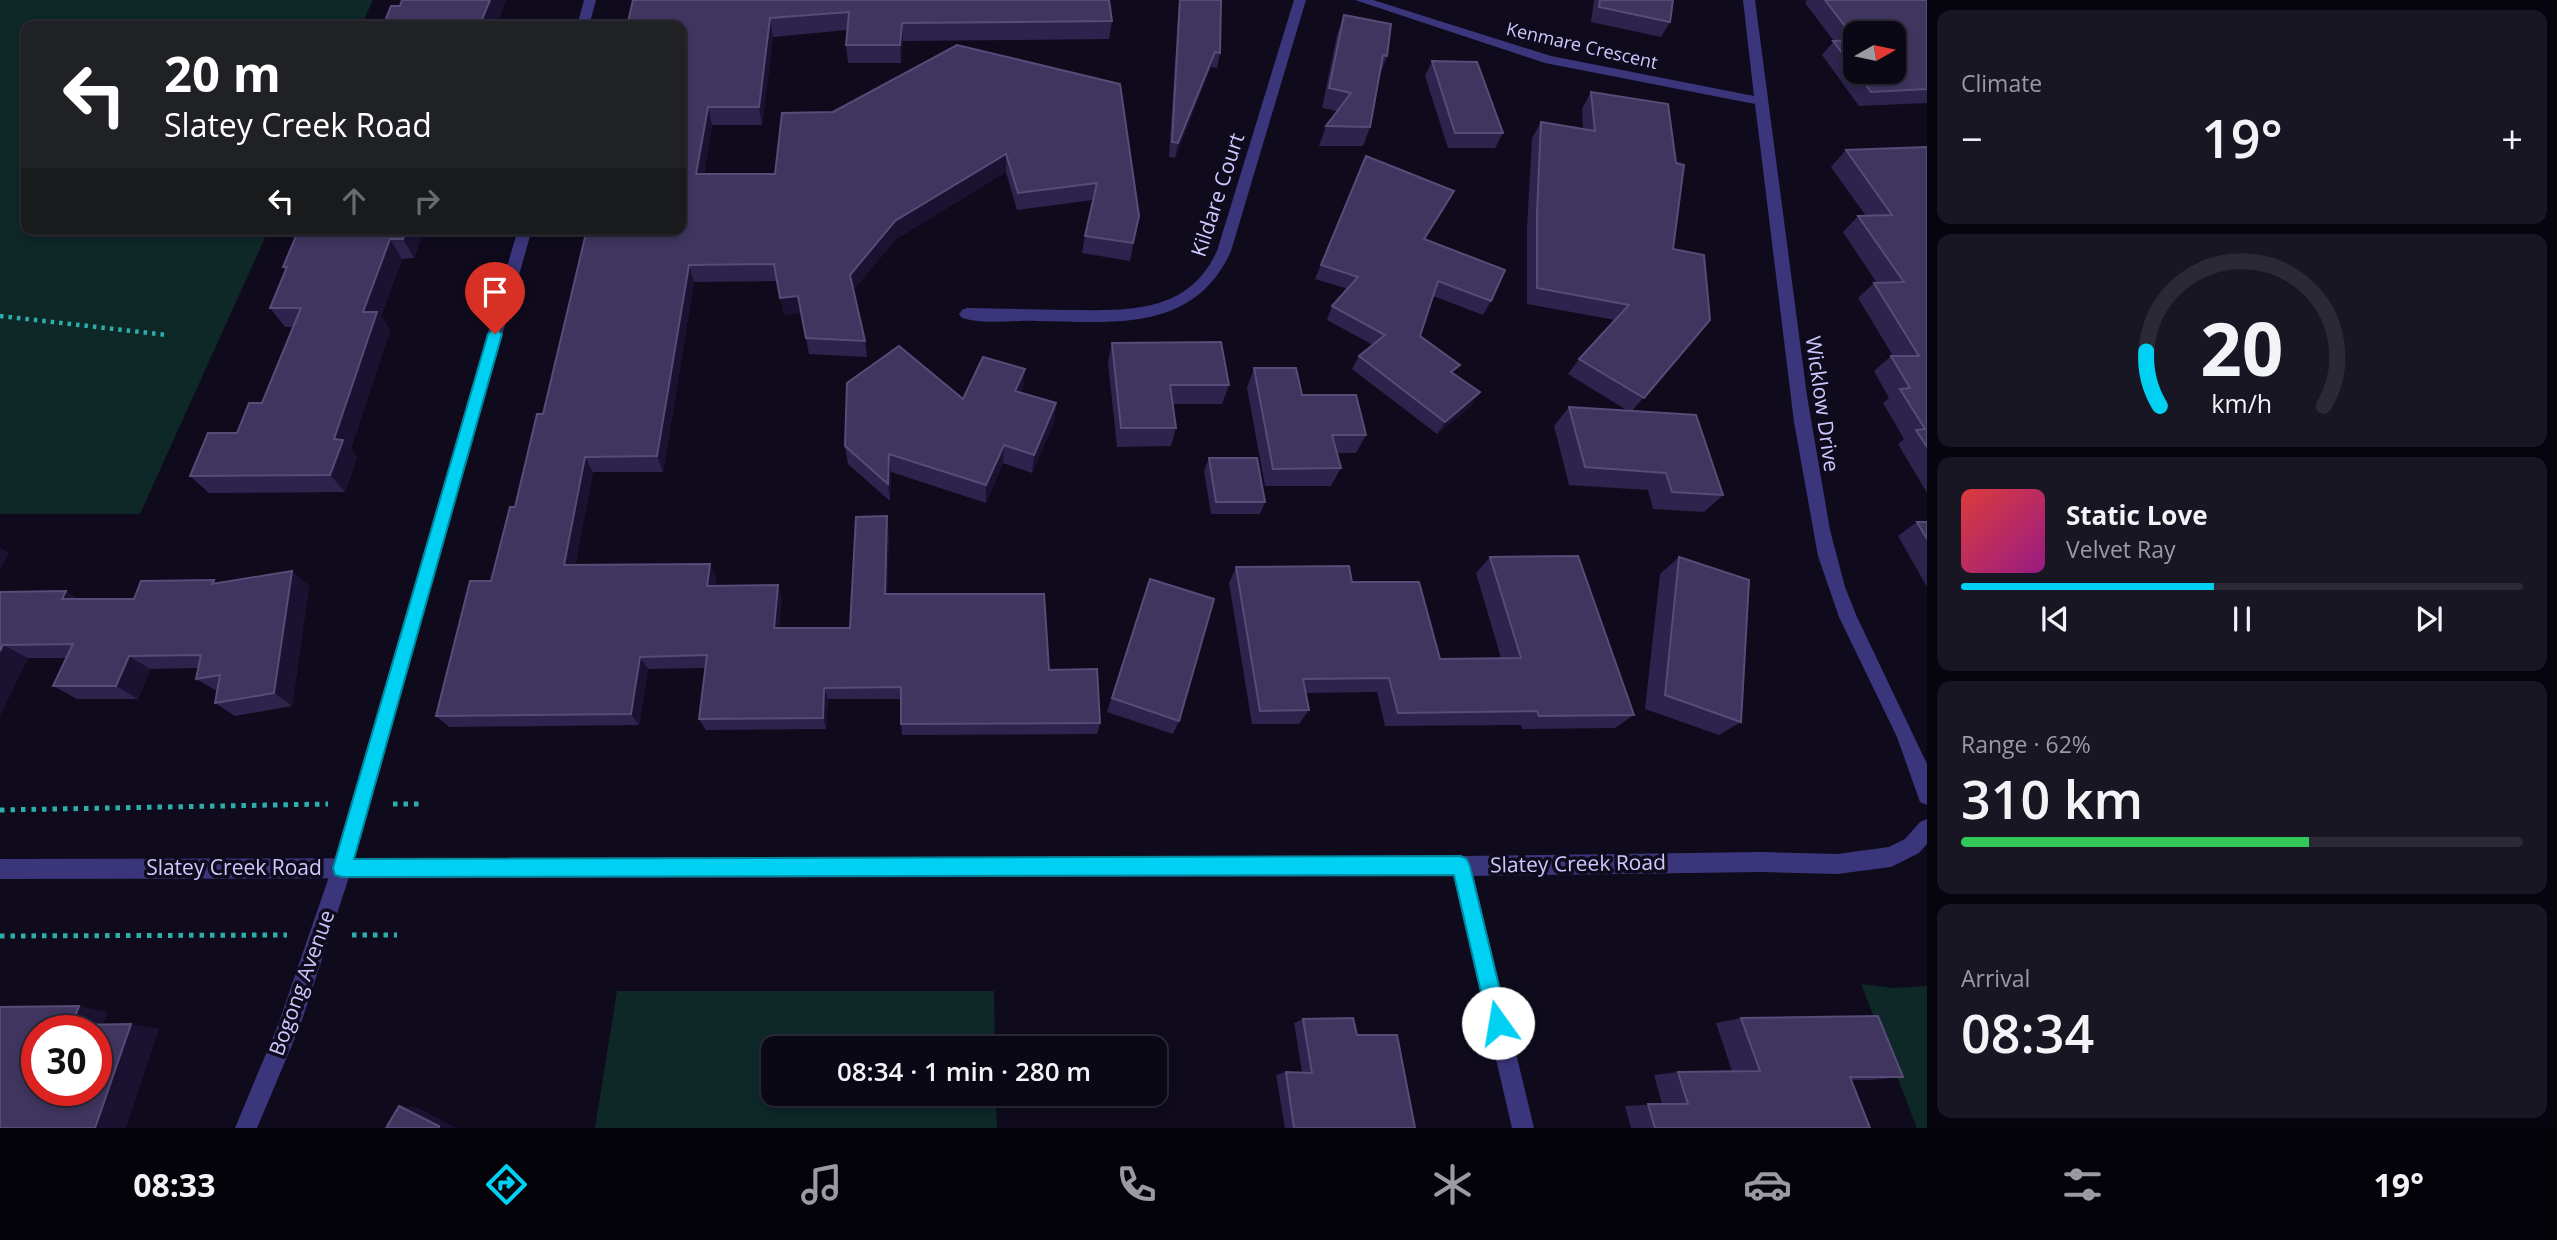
<!DOCTYPE html>
<html lang="en">
<head>
<meta charset="utf-8">
<style>
  :root { --surface:#0b0816; --page:#191623; --text:#f1f3f6; --muted:#9a9aa1; --line:#2b2935; --accent:#00d0f2 }
  body { margin:0; font-family:"Open Sans",sans-serif; background:var(--page); color:var(--text); height:100vh; display:flex; flex-direction:column; font-size:26px; white-space:nowrap }
  * { box-sizing:border-box; margin:0 }
  p { font-size:23px; color:var(--muted) }
  .icon { flex:none; width:38px; height:38px; fill:none; stroke:currentColor; stroke-width:2; stroke-linecap:round; stroke-linejoin:round }
  .map { position:relative; flex:1; overflow:hidden }
  .drawer { display:flex; flex-direction:column; gap:10px; padding:10px; background:#06040c; width:630px }
  .drawer>* { flex:none }
  .hud { position:absolute; left:21px; top:21px; width:665px; height:214px; border-radius:14px; box-shadow:0 4px 10px #0003,0 0 0 2px var(--line); background:#202124; color:#fff; overflow:hidden }
  .needle { width:46px; rotate:81deg }
  .controls { position:absolute; left:1843px; top:21px; display:grid; gap:14px }
  .controls a { display:grid; place-items:center; width:63px; height:63px; border-radius:14px; background:var(--surface); box-shadow:0 4px 10px #0003,0 0 0 2px var(--line); font-size:35px }
  .speed { position:absolute; left:21px; top:1015px; display:flex; gap:14px; font-size:35px; font-weight:700; text-align:center }
  .speed>* { display:grid; place-content:center; width:91px; height:91px; border-radius:50%; background:var(--surface); box-shadow:0 4px 10px #0003,0 0 0 2px var(--line); line-height:1 }
  .speed .limit { border:10px solid #d22; background:#fff; color:#111 }
  .pin { position:absolute; display:grid; place-items:center; width:60px; height:60px; color:#fff; margin:-72px -30px; border-radius:50% 50% 50% 0; rotate:-45deg; box-shadow:0 0 7px #0007 }
  .pin .icon { rotate:45deg }
  .me { position:absolute; width:77px; margin:-38px; rotate:347deg; stroke-linejoin:round; filter:drop-shadow(0 0 5px #0008) }
  .turn { display:flex; align-items:center; gap:24px; height:147px; padding:0 28px; font-size:32px }
  .turn .icon { width:91px; height:91px; stroke-width:2.5 }
  .turn b { display:block; font-size:49px; line-height:60px }
  .lanes { display:flex; align-items:center; height:66px; padding:0 28px; background:#0003; justify-content:center; gap:35px; direction:ltr }
  .lanes .off { opacity:.35 }
  .big { font-size:52px; font-weight:600; line-height:1.1 }
  .drawer .widget { flex:1; display:flex; flex-direction:column; justify-content:center; gap:10px; min-width:0; padding:0 24px; border-radius:14px; background:var(--page) }
  .drawer .dial { align-items:center; gap:0 }
  .dial svg { height:182px; overflow:visible; fill:none; stroke:var(--line); stroke-width:7; stroke-linecap:round; text-anchor:middle }
  .dial text { fill:var(--text); stroke:none }
  .song { display:flex; align-items:center; gap:21px }
  .cover { width:84px; height:84px; border-radius:10px; background:linear-gradient(135deg,hsl(0 70% 55%),hsl(310 70% 35%)) }
  .played { height:7px; border-radius:4px; background:linear-gradient(90deg,var(--accent) 45%,var(--line) 45%) }
  .keys { display:flex; justify-content:space-around; direction:ltr }
  .heat { display:flex; justify-content:space-between; align-items:center; font-size:38px; direction:ltr }
  .charge { height:10px; border-radius:5px; background:linear-gradient(90deg,#34c759 62%,var(--line) 0) }
  .trip { position:absolute; left:761px; top:1036px; width:406px; height:70px; border-radius:14px; background:var(--surface); box-shadow:0 4px 10px #0003,0 0 0 2px var(--line); font-weight:600; line-height:70px; text-align:center }
  .tabs { display:flex; height:112px; justify-content:space-around; align-items:center; background:#040309; color:var(--muted) }
  .tabs .icon { width:49px; height:49px }
  .tabs .current { color:var(--accent) }
  .tabs b { font-size:32px; color:var(--text) }
  main { display:flex; flex:1; min-height:0 }
  .map>svg:first-child { display:block }
  .green { fill:#0e2727 }
  .lines { fill:none; stroke-linecap:round; stroke-linejoin:round }
  .path-far1 { stroke:#2cafac; stroke-width:4.5; stroke-dasharray:3.5 5; stroke-linecap:butt }
  .path { stroke:#2cafac; stroke-width:5; stroke-dasharray:4.5 6; stroke-linecap:butt }
  .minor { fill:#3b367c; fill-rule:evenodd }
  .tertiary { fill:#3b367c; fill-rule:evenodd }
  .wall { fill:#2d234c; fill-rule:evenodd }
  .shaded-wall { fill:#1a1231 }
  .building { fill:#3f355f; stroke:#564c78; stroke-width:2; fill-rule:evenodd }
  .route { fill:#00d0f2; stroke:#00879d; stroke-width:2 }
  .labels { text-anchor:middle; stroke-width:7; stroke-linejoin:round; paint-order:stroke }
  .far-street-label { font-size:18px; fill:#d0c7ff; stroke:#0f0b1d }
  .street-label { font-size:21px; fill:#d0c7ff; stroke:#0f0b1d }
</style>
</head>
<body>
<main>
<div class="map">
<svg width="1927" height="1128" viewBox="0 0 1927 1128">
  <rect width="100%" height="100%" fill="#0f0b1d"/>
  <g class="green">
    <polygon points="0,0 373,0 361,26 26,26 26,229 269,229 140,514 0,514"/>
    <polygon points="1861,984 1894,988 1927,986 1927,1128 1917,1128"/>
    <polygon points="617,991 994,991 995,1048 774,1048 774,1094 996,1094 997,1128 595,1128"/>
  </g>
  <g class="lines">
    <polyline class="path-far1" points="0,316 167,335"/>
    <g class="path">
      <polyline points="393,804 423,804"/>
      <polyline points="0,810 328,804"/>
      <polyline points="352,935 397,935"/>
      <polyline points="0,936 287,935"/>
    </g>
    <g class="minor">
      <polygon points="584,0 596,0 589,26 577,26"/>
      <path d="M1294,0H1306L1231,251C1194,333 1114,322 1037,321C1014,320 984,325 962,318L959,314L962,310L967,308C999,309 1031,309 1064,310C1125,310 1187,316 1217,251Z"/>
      <polygon points="1355,0 1373,0 1551,56 1754,96 1743,0 1755,0 1807,396 1830,530 1845,587 1857,617 1927,764 1927,805 1920,802 1897,737 1839,617 1818,556 1794,422 1755,104 1545,63"/>
      <polygon points="518,229 532,229 352,868 300,1026 257,1128 235,1128 278,1025 332,868"/>
      <polygon points="1461,856 1468,859 1471,866 1534,1128 1512,1128 1451,866 1454,859"/>
    </g>
    <polygon class="tertiary" points="1927,819 1927,844 1919,853 1891,867 1837,874 1761,872 1461,876 0,879 0,859 1461,856 1761,852 1837,854 1889,847 1905,839 1920,822"/>
  </g>
  <g class="wall">
    <polygon points="506,0 496,26 383,26"/>
    <polygon points="633,0 1112,21 1109,39 903,41 901,63 848,63 846,45 847,30 773,37 762,125 712,125 704,174 775,174 833,112 957,45 1139,216 1130,261 1082,253 1085,236 1093,200 1017,210 1006,172 896,239 853,290 865,341 867,357 809,354 801,312 784,315 777,281 694,282 663,472 593,472 575,565 710,564 716,578 715,586 782,598 779,628 850,628 889,531 887,594 1049,670 1100,723 1097,734 902,735 901,724 901,699 828,699 826,729 706,730 699,719 705,668 648,669 639,725 449,727 436,716 491,581 515,507 543,414 681,229"/>
    <polygon points="1179,0 1221,0 1220,53 1217,68 1211,67 1175,158 1169,157"/>
    <polygon points="1594,0 1673,0 1670,22 1661,37 1591,22"/>
    <path d="M1807,0H1927V103L1859,106L1822,55L1834,41L1805,3ZM1855,33L1894,72H1855Z"/>
    <polygon points="1344,15 1387,56 1380,74 1370,127 1363,146 1319,146 1326,126 1337,111 1322,108 1337,35"/>
    <polygon points="1432,61 1503,133 1495,148 1448,148 1425,76"/>
    <polygon points="1591,92 1710,320 1632,411 1723,495 1704,512 1653,509 1648,490 1569,485 1554,426 1569,407 1628,411 1568,374 1579,359 1615,320 1527,304 1527,228 1532,138 1541,122 1583,129 1582,109"/>
    <polygon points="1927,147 1927,493 1898,444 1904,439 1883,403 1889,398 1874,371 1891,356 1893,356 1858,298 1874,283 1877,283 1843,232 1858,216 1866,216 1831,167 1846,150"/>
    <polygon points="1366,156 1447,205 1425,240 1491,301 1483,315 1433,296 1420,336 1454,374 1472,405 1437,434 1352,369 1359,356 1373,345 1327,320 1332,306 1348,289 1315,279"/>
    <polygon points="424,229 414,258 402,259 381,316 390,330 351,449 357,457 345,492 209,493 190,476 237,433 262,403 293,327 285,327 270,308 286,270 283,267"/>
    <polygon points="1112,343 1229,385 1222,404 1173,404 1176,428 1171,446 1117,447 1108,362"/>
    <polygon points="1254,368 1302,395 1366,435 1356,453 1337,453 1341,468 1331,486 1265,486 1247,388"/>
    <polygon points="1023,388 1021,393 1056,403 1054,422 1032,473 1003,463 986,503 891,472 890,501 848,464 845,446 963,399"/>
    <polygon points="1209,458 1265,502 1260,514 1211,514 1204,471"/>
    <polygon points="1917,522 1927,522 1927,587 1898,536"/>
    <polygon points="1490,557 1634,715 1615,728 1522,729 1521,725 1385,726 1377,692 1306,693 1309,710 1299,724 1252,724 1229,583 1236,567 1352,582 1440,659 1501,658 1476,573"/>
    <polygon points="1679,557 1741,722 1719,735 1645,709 1660,574"/>
    <polygon points="292,571 309,586 292,706 235,716 215,703 217,691 196,679 198,668 150,669 138,699 77,699 53,686 66,658 28,658 0,715 0,592 66,591 77,599 134,599 214,580 217,583"/>
    <polygon points="1150,579 1179,721 1173,734 1107,712"/>
    <polygon points="1741,1018 1903,1077 1871,1080 1851,1080 1870,1128 1631,1128 1625,1106 1662,1104 1654,1075 1678,1072 1732,1071 1716,1023"/>
    <polygon points="1303,1019 1357,1035 1415,1128 1285,1128 1276,1075 1286,1072 1302,1072 1294,1023"/>
  </g>
  <g class="shaded-wall">
    <polygon points="490,0 506,0 496,26 483,26 481,22"/>
    <polygon points="770,18 773,37 762,125 759,107"/>
    <polygon points="902,23 903,41 901,63 900,45"/>
    <polygon points="1215,52 1211,67 1175,158 1178,143"/>
    <polygon points="708,107 712,125 701,192 696,174"/>
    <polygon points="1006,154 1006,172 896,239 852,292 850,275 895,221"/>
    <polygon points="1454,191 1447,205 1417,253 1424,239"/>
    <polygon points="406,229 424,229 414,258 403,239"/>
    <polygon points="390,239 402,259 381,316 390,330 351,449 357,457 345,492 330,475 334,439 363,312"/>
    <polygon points="689,265 694,282 663,472 657,456"/>
    <polygon points="798,296 801,312 784,315 780,298"/>
    <polygon points="1025,369 1023,388 1013,410 1015,391"/>
    <polygon points="1480,392 1472,405 1437,434 1445,422"/>
    <polygon points="1056,403 1054,422 1032,473 1034,455"/>
    <polygon points="1004,445 1003,463 986,503 986,485"/>
    <polygon points="889,454 891,472 890,501 888,484"/>
    <polygon points="585,457 593,472 573,579 564,565"/>
    <polygon points="887,516 889,531 887,607 885,594"/>
    <polygon points="0,547 9,553 0,570"/>
    <polygon points="710,564 716,578 713,599 707,586"/>
    <polygon points="292,571 309,586 292,706 274,693"/>
    <polygon points="778,585 782,598 778,641 774,628"/>
    <polygon points="66,591 88,606 62,599"/>
    <polygon points="3,645 28,658 0,715 0,651"/>
    <polygon points="129,656 150,669 138,699 116,686"/>
    <polygon points="640,657 648,669 639,725 631,714"/>
    <polygon points="824,688 828,699 826,729 823,718"/>
    <polygon points="79,1006 108,1012 101,1030 72,1025"/>
    <polygon points="131,1024 159,1029 126,1128 95,1128"/>
    <polygon points="399,1106 418,1108 457,1128 439,1128"/>
  </g>
  <g class="building">
    <polygon points="402,0 490,0 481,22 475,22 473,26 383,26 391,6 400,6"/>
    <polygon points="633,0 1109,0 1112,21 902,23 900,45 846,45 849,12 770,18 759,107 708,107 696,174 775,174 782,113 833,112 957,45 1120,84 1139,216 1133,243 1085,236 1097,183 1018,193 1006,154 895,221 850,275 865,341 806,338 798,296 780,298 774,264 689,265 657,456 585,457 564,565 710,564 707,586 778,585 774,628 850,628 856,517 887,516 885,594 1044,594 1049,670 1097,669 1100,723 901,724 901,687 824,688 823,718 699,719 707,655 640,657 631,714 436,716 470,581 491,581 510,507 515,507 537,414 543,414 587,229 681,229 681,26 627,26"/>
    <polygon points="1180,0 1221,0 1220,53 1215,52 1178,143 1172,142"/>
    <polygon points="1600,0 1673,0 1670,22 1599,7"/>
    <polygon points="1825,0 1927,0 1927,89 1871,92 1856,72 1894,72 1894,33 1855,33 1855,39"/>
    <polygon points="1344,15 1391,24 1387,56 1383,55 1370,127 1326,126 1351,93 1329,88"/>
    <polygon points="1855,40 1855,70 1833,41"/>
    <polygon points="1432,61 1477,62 1503,133 1455,133"/>
    <polygon points="1591,92 1668,104 1676,163 1684,165 1673,249 1704,255 1710,320 1644,398 1579,359 1629,305 1537,288 1537,212 1541,122 1595,131"/>
    <polygon points="1927,147 1927,447 1916,430 1925,429 1900,389 1910,388 1891,356 1919,356 1874,283 1904,282 1858,216 1892,215 1846,150"/>
    <polygon points="1366,156 1454,191 1424,239 1505,270 1491,301 1438,281 1420,336 1460,365 1451,372 1480,392 1445,422 1359,356 1385,335 1332,306 1358,277 1321,265"/>
    <polygon points="299,229 406,229 403,239 390,239 363,312 377,312 334,439 343,440 330,475 190,476 208,433 237,433 249,403 262,403 301,308 270,308 287,267 283,267"/>
    <polygon points="1221,342 1229,385 1170,385 1176,428 1121,428 1112,343"/>
    <polygon points="899,346 963,399 983,357 1025,369 1015,391 1056,403 1034,455 1004,445 986,485 889,454 888,484 845,446 847,383"/>
    <polygon points="1254,368 1296,368 1302,395 1356,395 1366,435 1332,435 1341,468 1273,469"/>
    <polygon points="1569,407 1696,415 1723,495 1672,492 1666,473 1585,467"/>
    <polygon points="1209,458 1257,458 1265,502 1216,502"/>
    <polygon points="1917,522 1927,522 1927,539"/>
    <polygon points="1578,556 1634,715 1539,716 1537,711 1398,713 1389,678 1303,679 1309,710 1260,711 1236,567 1349,566 1352,582 1419,582 1440,659 1521,658 1490,557"/>
    <polygon points="1679,557 1749,580 1741,722 1665,695"/>
    <polygon points="292,571 274,693 215,703 220,675 196,679 201,655 129,656 116,686 53,686 73,644 3,645 0,651 0,592 66,591 62,599 134,599 141,581 214,580 212,584"/>
    <polygon points="1150,579 1214,599 1179,721 1112,698"/>
    <path d="M79,1006L72,1025L131,1024L95,1128H0V1007ZM37,1031H96V1090H37Z"/>
    <polygon points="1878,1016 1903,1077 1850,1077 1870,1128 1655,1128 1648,1104 1688,1104 1678,1072 1760,1071 1741,1018"/>
    <polygon points="1353,1018 1357,1035 1397,1035 1415,1128 1294,1128 1286,1072 1312,1073 1303,1019"/>
    <polygon points="399,1106 439,1126 439,1128 386,1128"/>
  </g>
  <polygon class="route" points="495,328 502,334 354,859 1461,856 1467,859 1470,866 1508,1023 1505,1030 1498,1033 1491,1030 1488,1023 1454,875 342,877 335,875 333,868 488,334"/>
  <g class="labels">
    <g class="far-street-label">
      <text transform="translate(1582 46) rotate(13)" y="6">Kenmare Crescent</text>
    </g>
    <g class="street-label">
      <text transform="translate(1218 195) rotate(-72)" y="7">Kildare Court</text>
      <text transform="translate(1822 404) rotate(82)" y="7">Wicklow Drive</text>
      <text transform="translate(1578 864) rotate(-1)" y="7">Slatey Creek Road</text>
      <text x="234" y="875">Slatey Creek Road</text>
      <text transform="translate(302 983) rotate(-70)" y="7">Bogong Avenue</text>
    </g>
  </g>
</svg>
<div class="controls">
<a><svg class="needle" viewBox="-14 -14 28 28"><path d="M0-13l5 13h-10z" fill="#e53935"/><path d="M0 13l5-13h-10z" fill="#9a9aa1"/></svg></a>
</div>
<div class="speed"><div class="limit">30</div></div>
<div class="pin" style="left:495px;top:334px;background:#d93025"><svg class="icon" aria-label="arrive" viewBox="0 0 24 24"><path d="M6 21V4h12l-3 4 3 4H6"/></svg></div>
<svg class="me" style="left:1498px;top:1023px" viewBox="-20 -20 40 40"><circle r="19" fill="#fff"/><path d="M0-13L10 11 0 6-10 11z" fill="#00d0f2"/></svg>
<div class="trip">08:34 · 1 min · 280 m</div>
<div class="hud">
<div class="turn"><svg class="icon" aria-label="left" viewBox="0 0 24 24"><path d="M17 20v-9H6M10 6l-5 5 5 5"/></svg><div><b>20 m</b>Slatey Creek Road</div></div>
<div class="lanes"><svg class="icon" aria-label="left" viewBox="0 0 24 24"><path d="M17 20v-9H6M10 6l-5 5 5 5"/></svg><svg class="icon off" aria-label="ahead" viewBox="0 0 24 24"><path d="M12 20V5M6 11l6-6 6 6"/></svg><svg class="icon off" aria-label="right" viewBox="0 0 24 24"><path d="M7 20v-9h11M14 6l5 5-5 5"/></svg></div>
</div>
</div>
<section class="drawer">
<div class="widget"><p>Climate</p>
<div class="heat"><a>−</a><b class="big">19°</b><a>+</a></div>
</div>
<div class="widget dial"><svg viewBox="0 0 100 80">
<path d="M14 69A42 42 0 1 1 86 69"/>
<path d="M14 69A42 42 0 0 1 8 45" stroke="#00d0f2"/>
<text x="50" y="56" font-size="32" font-weight="700">20</text>
<text x="50" y="72" font-size="11">km/h</text>
</svg></div>
<div class="widget">
<div class="song"><i class="cover"></i><div><b>Static Love</b><p>Velvet Ray</p></div></div>
<div class="played"></div>
<div class="keys"><svg class="icon" aria-label="previous" viewBox="0 0 24 24"><path d="M18 5L8 12l10 7zM5 5v14"/></svg><svg class="icon" aria-label="pause" viewBox="0 0 24 24"><path d="M8 5v14M16 5v14"/></svg><svg class="icon" aria-label="next" viewBox="0 0 24 24"><path d="M6 5l10 7-10 7zM19 5v14"/></svg></div>
</div>
<div class="widget"><p>Range · 62%</p><b class="big">310 km</b><div class="charge"></div></div>
<div class="widget"><p>Arrival</p><b class="big">08:34</b></div>
</section>
</main>
<nav class="tabs">
<b>08:33</b>
<svg class="icon current" aria-label="directions" viewBox="0 0 24 24"><path d="M12 3l9 9-9 9-9-9zM9 14v-3h6M13 9l2 2-2 2"/></svg>
<svg class="icon" aria-label="music" viewBox="0 0 24 24"><path d="M9 18V5l10-2v13"/><circle cx="6" cy="18" r="3"/><circle cx="16" cy="16" r="3"/></svg>
<svg class="icon" aria-label="phone" viewBox="0 0 24 24"><path d="M5 4h4l2 5-3 2q2 4 5 5l2-3 5 2v4C11 20 4 13 5 4z"/></svg>
<svg class="icon" aria-label="climate" viewBox="0 0 24 24"><path d="M12 3v18M4 7l16 10M4 17L20 7"/></svg>
<svg class="icon" aria-label="car" viewBox="0 0 24 24"><path d="M5 17H2v-5l4-1 3-4h7l3 4 3 1v5h-3M9 17h6M6 11h13"/><circle cx="7" cy="17" r="2"/><circle cx="17" cy="17" r="2"/></svg>
<svg class="icon" aria-label="filters" viewBox="0 0 24 24"><path d="M4 7h16M4 17h16"/><circle cx="9" cy="7" r="2"/><circle cx="15" cy="17" r="2"/></svg>
<b>19°</b>
</nav>
</body>
</html>
